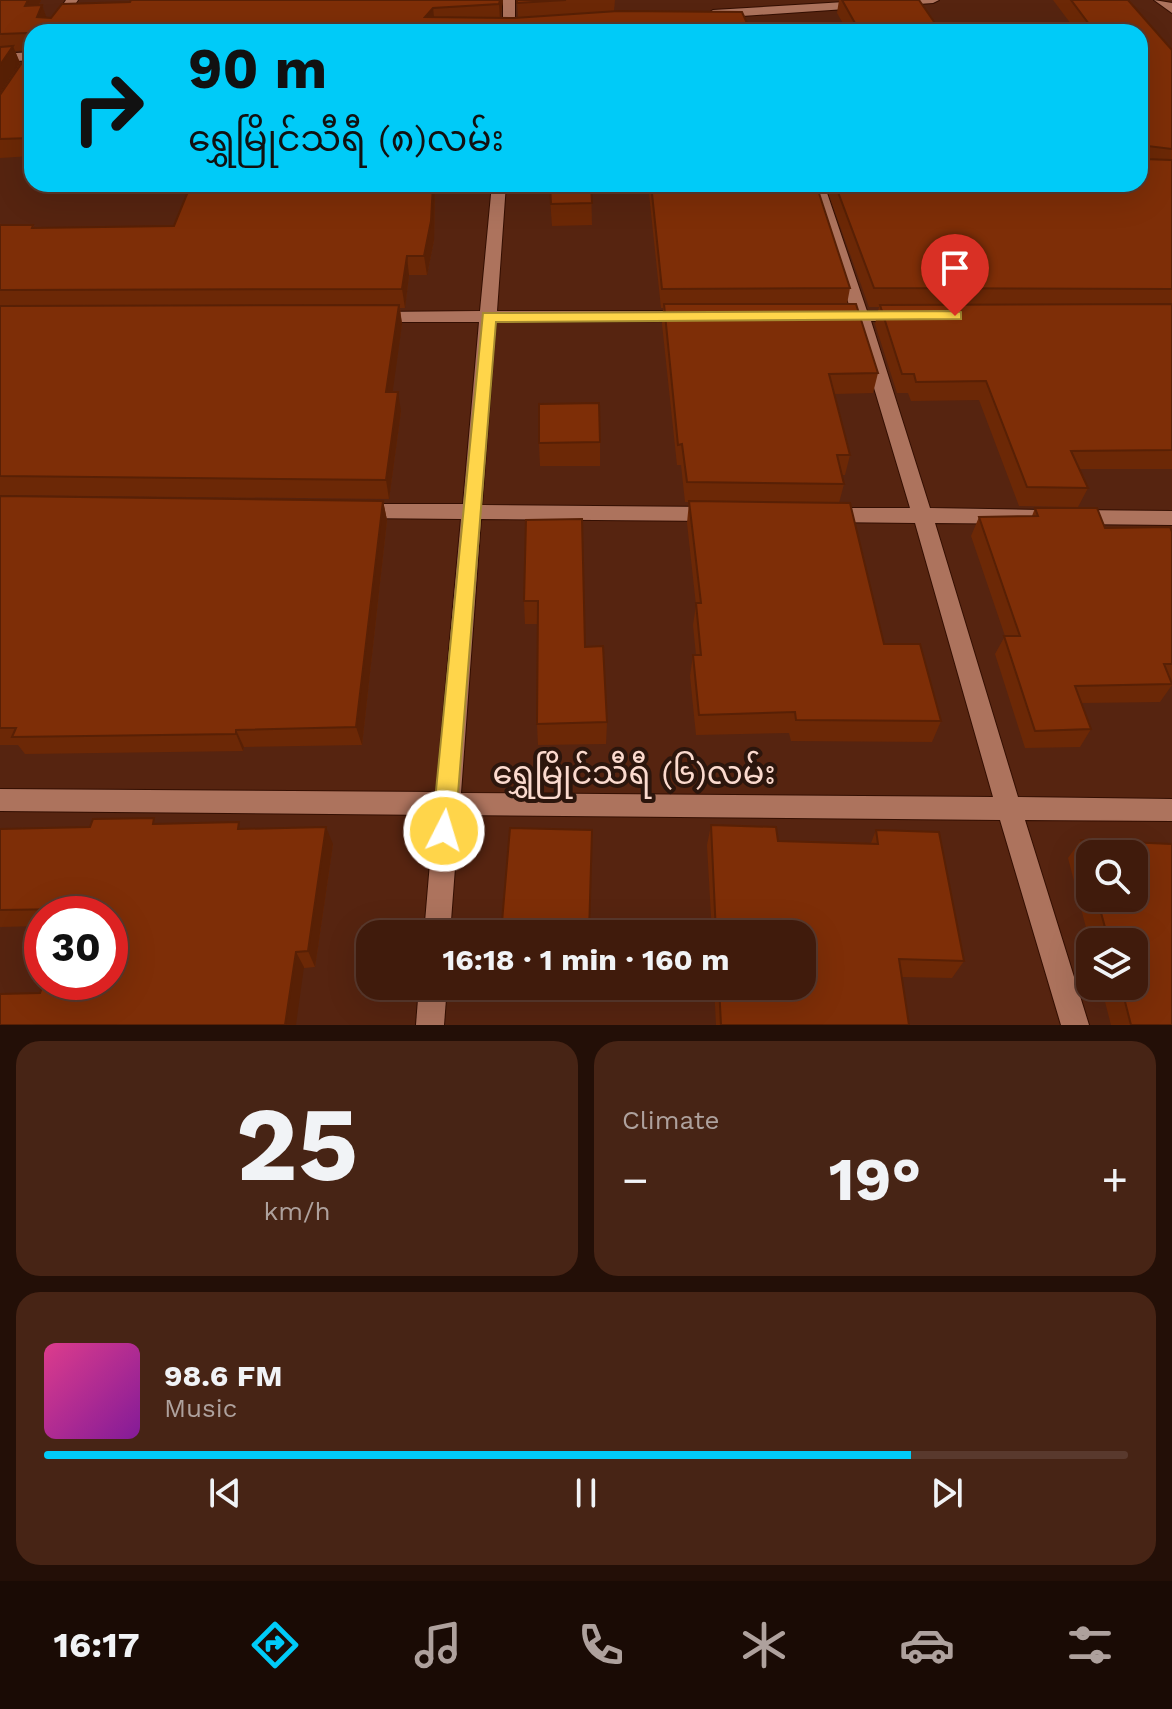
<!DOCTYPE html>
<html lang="en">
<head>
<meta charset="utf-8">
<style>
  :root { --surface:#401b0c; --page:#472415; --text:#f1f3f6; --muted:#aea19d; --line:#59392d; --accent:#00cbf8 }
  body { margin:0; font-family:"Work Sans","Noto Sans Myanmar",sans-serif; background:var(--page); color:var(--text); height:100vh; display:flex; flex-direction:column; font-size:30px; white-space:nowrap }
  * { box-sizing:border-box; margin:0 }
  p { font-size:26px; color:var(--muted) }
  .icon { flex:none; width:44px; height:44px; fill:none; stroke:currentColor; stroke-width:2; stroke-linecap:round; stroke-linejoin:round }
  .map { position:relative; height:1025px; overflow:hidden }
  .panel { display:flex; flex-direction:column; gap:16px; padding:16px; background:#230f07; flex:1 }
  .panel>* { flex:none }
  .top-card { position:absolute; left:24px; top:24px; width:1124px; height:168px; border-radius:24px; box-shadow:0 8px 32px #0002,0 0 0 2px var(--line); background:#00cbf8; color:#111; overflow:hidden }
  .buttons { position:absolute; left:1076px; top:840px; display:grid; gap:16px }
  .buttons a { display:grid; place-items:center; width:72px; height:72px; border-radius:16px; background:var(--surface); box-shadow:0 8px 32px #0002,0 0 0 2px var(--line); font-size:40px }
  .speed { position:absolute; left:24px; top:896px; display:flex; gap:16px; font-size:40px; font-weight:700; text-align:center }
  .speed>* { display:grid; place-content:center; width:104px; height:104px; border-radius:50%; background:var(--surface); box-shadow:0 8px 32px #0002,0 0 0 2px var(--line); line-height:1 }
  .speed .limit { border:12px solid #d22; background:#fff; color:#111 }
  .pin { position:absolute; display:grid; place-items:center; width:68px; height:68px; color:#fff; margin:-82px -34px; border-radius:50% 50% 50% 0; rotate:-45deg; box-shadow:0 0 8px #0007 }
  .pin .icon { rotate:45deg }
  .me { position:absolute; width:88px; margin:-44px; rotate:5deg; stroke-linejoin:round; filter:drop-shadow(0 0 6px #0008) }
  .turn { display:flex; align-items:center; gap:28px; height:168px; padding:0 32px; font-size:36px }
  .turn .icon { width:104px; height:104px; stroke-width:2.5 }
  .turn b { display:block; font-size:56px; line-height:68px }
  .big { font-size:60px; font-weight:700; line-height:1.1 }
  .panel .widget { flex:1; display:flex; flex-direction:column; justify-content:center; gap:12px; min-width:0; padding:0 28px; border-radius:24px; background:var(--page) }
  .panel .dial { align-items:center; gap:0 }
  .dial b { font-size:104px; line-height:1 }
  .song { display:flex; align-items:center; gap:24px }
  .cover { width:96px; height:96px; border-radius:12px; background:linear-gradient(135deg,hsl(330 70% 55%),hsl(290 70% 35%)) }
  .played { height:8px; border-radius:4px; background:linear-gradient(90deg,var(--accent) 80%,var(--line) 80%) }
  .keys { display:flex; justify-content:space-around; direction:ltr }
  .heat { display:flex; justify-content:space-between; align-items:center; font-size:44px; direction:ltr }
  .panel .tiles { flex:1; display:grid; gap:16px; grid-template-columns:1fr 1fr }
  .widget:last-child { grid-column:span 2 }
  .trip { position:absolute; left:356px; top:920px; width:460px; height:80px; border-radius:24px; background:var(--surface); box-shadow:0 8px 32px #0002,0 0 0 2px var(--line); font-weight:700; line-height:80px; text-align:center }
  .dock { display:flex; height:128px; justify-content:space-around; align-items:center; background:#1a0b05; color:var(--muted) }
  .dock .icon { width:56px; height:56px }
  .dock .on { color:var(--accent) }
  .dock b { font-size:36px; color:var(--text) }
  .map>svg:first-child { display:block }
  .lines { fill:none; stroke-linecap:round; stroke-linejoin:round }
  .minor-casing { stroke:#340f02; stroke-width:2 }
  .minor { fill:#ad735d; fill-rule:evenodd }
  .wall { fill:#6c2806; fill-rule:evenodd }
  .shaded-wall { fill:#582005 }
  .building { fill:#7e2e07; stroke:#582005; stroke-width:2 }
  .route { fill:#ffd54a; stroke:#a68a30; stroke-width:2 }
  .labels { text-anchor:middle; stroke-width:8; stroke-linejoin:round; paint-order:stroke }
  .near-street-label { font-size:32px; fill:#fbdace; stroke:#2c160d }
</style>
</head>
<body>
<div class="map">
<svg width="1172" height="1025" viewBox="0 0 1172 1025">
  <rect width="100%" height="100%" fill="#562410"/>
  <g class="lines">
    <g class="minor-casing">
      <g id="minor">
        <polygon points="66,0 78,0 57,32 45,32"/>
        <rect x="503" y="0" width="12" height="32"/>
        <polygon points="878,0 939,0 933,3 713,18 707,14 713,10"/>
        <polygon points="1154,0 1172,3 1172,13"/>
        <polygon points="32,52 32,60 0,62 0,54"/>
        <polygon points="492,184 506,184 497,311 688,311 696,316 688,321 496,322 482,505 712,507 722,514 712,521 481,519 461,793 993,797 915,523 828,522 818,515 828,508 910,508 854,321 832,321 824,316 832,311 851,311 810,184 824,184 867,311 904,311 912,316 904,321 871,321 930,508 1040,510 1050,517 1040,524 935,523 1018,797 1172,799 1172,821 1025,820 1089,1025 1061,1025 1000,820 459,815 450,934 424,934 434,815 0,811 0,789 436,792 461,519 360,518 350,511 360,504 463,504 479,322 376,322 368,317 376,312 480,311"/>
        <polygon points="1076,510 1172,511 1172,525 1076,524 1066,517"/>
        <polygon points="419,986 447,986 444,1025 416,1025"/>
      </g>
    </g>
    <use href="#minor" class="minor"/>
  </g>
  <g class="wall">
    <polygon points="0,0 41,0 39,5 42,5 46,18 503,0 500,18 518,18 517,0 615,0 614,11 742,12 32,32 32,156 0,158 0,95 28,54 28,50 15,51 20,63 0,93"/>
    <polygon points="839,0 919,0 941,32 848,32 837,13"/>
    <polygon points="1053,0 1128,0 1172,50 1172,469 1079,469 1088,488 1078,507 1019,506 979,400 911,401 908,393 897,393 875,324 879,307 869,307 825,184 1140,184 1140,32 1077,32"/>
    <polygon points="191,184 435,184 434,240 427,275 409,275 405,308 400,308 402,324 392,392 401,411 389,499 0,495 0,223 1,225 33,225 35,228 174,226"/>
    <polygon points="549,184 591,184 592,225 552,226"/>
    <polygon points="648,184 816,184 850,288 847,304 878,373 873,393 835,394 850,455 845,475 842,475 844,484 839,503 884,644 941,721 932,742 791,741 789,733 696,735 690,676 693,655 696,655 693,625 696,605 687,523 689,502 685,502 681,465 677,465 662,324 663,308 661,308"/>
    <polygon points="600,442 600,466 540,466 539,443"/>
    <polygon points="0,496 383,501 387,520 362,745 244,747 243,751 25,754 18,745 0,745"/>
    <polygon points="1035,508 1105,528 1172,532 1172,685 1160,702 1082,703 1091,729 1080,747 1025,748 995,654 1005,636 971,536 979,517 1032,516"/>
    <polygon points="526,520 585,647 607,722 606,744 538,745 537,724 538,624 525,624 524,601"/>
    <polygon points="158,824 243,829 333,844 315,967 40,993 110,914 42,914 42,926 0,927 0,829 90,827"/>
    <polygon points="711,825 778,841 871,843 876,830 964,961 952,978 901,977 909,1025 716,1025 714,986 802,986 802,934 712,934 707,845"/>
    <path d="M1081,840L1172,844V1025H1111L1101,986H1134V942H1090V943L1068,858ZM1090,854H1134V898H1090Z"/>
  </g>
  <g class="shaded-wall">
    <polygon points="28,0 41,0 31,23 25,6"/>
    <polygon points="500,0 503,0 500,21 499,4"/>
    <polygon points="42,5 48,22 37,17"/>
    <polygon points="433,8 435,25 425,17"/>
    <polygon points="13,46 20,63 0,93 0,65"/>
    <polygon points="433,184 435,184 434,240 427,275 424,256"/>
    <polygon points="407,256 409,275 405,308 402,289"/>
    <polygon points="399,305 402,324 390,411 386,392"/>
    <polygon points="398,392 401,411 389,499 386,480"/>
    <polygon points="383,501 387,520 362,745 356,727"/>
    <polygon points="236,730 244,747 243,751 236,734"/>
    <polygon points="326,827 333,844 315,967 308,951"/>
    <polygon points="296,952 304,967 296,1025 285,1025"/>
  </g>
  <g class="building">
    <polygon points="0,0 28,0 25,6 42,5 37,17 51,18 62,4 130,2 131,0 500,0 499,4 433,8 425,17 514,18 618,11 742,12 751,32 32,32 32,138 0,139 0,95 28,54 28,33 0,34"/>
    <polygon points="517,0 566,0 517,3"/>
    <polygon points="842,0 919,0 941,32 860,32"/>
    <polygon points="1071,0 1128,0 1172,50 1172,149 1148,146 1145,159 1172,160 1172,289 874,288 835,184 1140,184 1140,32 1095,32"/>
    <polygon points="13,46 0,65 0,47"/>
    <polygon points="191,184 433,184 431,221 424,256 407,256 402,289 0,290 0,225 33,225 32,228 174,226"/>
    <polygon points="550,184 591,184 592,203 551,204"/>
    <polygon points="651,184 816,184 850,288 662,289"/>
    <polygon points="664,304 856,304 878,373 829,374 850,455 837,455 844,484 687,482 682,444 678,445"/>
    <polygon points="1172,304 1172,450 1071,451 1088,488 1027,487 986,381 916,382 914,374 902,374 880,305"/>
    <polygon points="399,305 386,392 398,392 386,480 0,476 0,306"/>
    <polygon points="599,403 600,442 539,443 539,404"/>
    <polygon points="0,496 383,501 356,727 236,730 236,734 12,737 16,728 0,728"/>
    <polygon points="689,501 850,503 884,644 920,644 941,721 796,720 795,712 699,715 693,655 701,655 696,603 701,603"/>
    <polygon points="1035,508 1097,508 1105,528 1170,527 1172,532 1172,664 1164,664 1172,684 1075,686 1091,729 1035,731 1004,636 1020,636 979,517 1038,516"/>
    <polygon points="582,519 585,647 603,646 607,722 537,724 538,601 524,601 526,520"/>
    <polygon points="154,818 153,824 239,822 238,829 326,827 308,951 296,952 285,1025 0,1025 0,994 40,993 44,982 110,982 110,914 64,914 66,909 0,910 0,829 90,827 93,819"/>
    <polygon points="711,825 776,827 778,841 878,844 876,830 939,832 964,961 899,959 909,1025 721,1025 719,986 802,986 802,934 716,934"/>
    <polygon points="510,828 592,830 589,934 501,934"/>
    <polygon points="1081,840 1172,844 1172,1025 1131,1025 1121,986 1134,986 1134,942 1109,942 1097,898 1134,898 1134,854 1090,854 1090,872"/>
  </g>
  <polygon class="route" points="955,311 961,312 961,319 496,322 455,831 452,839 444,842 435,839 432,831 483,313"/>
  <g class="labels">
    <g class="near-street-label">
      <text x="634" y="784">ရွှေမြိုင်သီရီ (၆)လမ်း</text>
    </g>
  </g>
</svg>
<div class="buttons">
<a><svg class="icon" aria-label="search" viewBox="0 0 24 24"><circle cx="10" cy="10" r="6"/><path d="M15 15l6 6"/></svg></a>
<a><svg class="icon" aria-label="layers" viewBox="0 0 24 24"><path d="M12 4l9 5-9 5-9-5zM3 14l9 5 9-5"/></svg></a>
</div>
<div class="speed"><div class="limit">30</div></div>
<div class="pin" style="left:955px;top:316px;background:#d93025"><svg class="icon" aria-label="arrive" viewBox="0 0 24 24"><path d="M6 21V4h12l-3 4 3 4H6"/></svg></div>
<svg class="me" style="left:444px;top:831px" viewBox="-20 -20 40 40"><circle r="17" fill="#ffd54a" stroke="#fff" stroke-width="3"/><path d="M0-11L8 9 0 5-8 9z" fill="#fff"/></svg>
<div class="trip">16:18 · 1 min · 160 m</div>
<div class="top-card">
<div class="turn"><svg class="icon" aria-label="right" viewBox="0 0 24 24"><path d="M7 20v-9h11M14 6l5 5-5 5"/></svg><div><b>90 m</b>ရွှေမြိုင်သီရီ (၈)လမ်း</div></div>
</div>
</div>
<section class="panel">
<div class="tiles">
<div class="widget dial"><b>25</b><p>km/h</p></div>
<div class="widget"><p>Climate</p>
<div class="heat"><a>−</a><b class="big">19°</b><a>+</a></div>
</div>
<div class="widget">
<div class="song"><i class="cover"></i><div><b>98.6 FM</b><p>Music</p></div></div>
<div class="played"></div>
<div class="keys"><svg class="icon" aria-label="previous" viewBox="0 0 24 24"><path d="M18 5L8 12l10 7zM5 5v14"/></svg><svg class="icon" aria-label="pause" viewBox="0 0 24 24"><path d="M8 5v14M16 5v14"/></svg><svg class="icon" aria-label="next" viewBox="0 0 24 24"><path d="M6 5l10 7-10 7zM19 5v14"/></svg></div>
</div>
</div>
</section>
<nav class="dock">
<b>16:17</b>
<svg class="icon on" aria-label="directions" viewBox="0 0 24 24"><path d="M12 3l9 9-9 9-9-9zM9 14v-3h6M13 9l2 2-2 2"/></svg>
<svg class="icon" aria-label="music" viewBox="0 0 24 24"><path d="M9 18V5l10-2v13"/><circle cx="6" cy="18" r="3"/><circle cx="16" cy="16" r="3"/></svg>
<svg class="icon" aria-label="phone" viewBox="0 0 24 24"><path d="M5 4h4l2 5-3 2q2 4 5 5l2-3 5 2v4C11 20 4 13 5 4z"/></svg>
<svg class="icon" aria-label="climate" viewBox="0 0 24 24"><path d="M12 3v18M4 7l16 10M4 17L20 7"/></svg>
<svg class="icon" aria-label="car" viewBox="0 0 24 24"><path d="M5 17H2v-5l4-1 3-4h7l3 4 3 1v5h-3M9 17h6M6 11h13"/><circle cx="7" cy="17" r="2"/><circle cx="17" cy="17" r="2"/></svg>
<svg class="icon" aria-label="filters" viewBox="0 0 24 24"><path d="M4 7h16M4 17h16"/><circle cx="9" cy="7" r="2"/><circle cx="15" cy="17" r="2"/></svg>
</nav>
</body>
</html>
